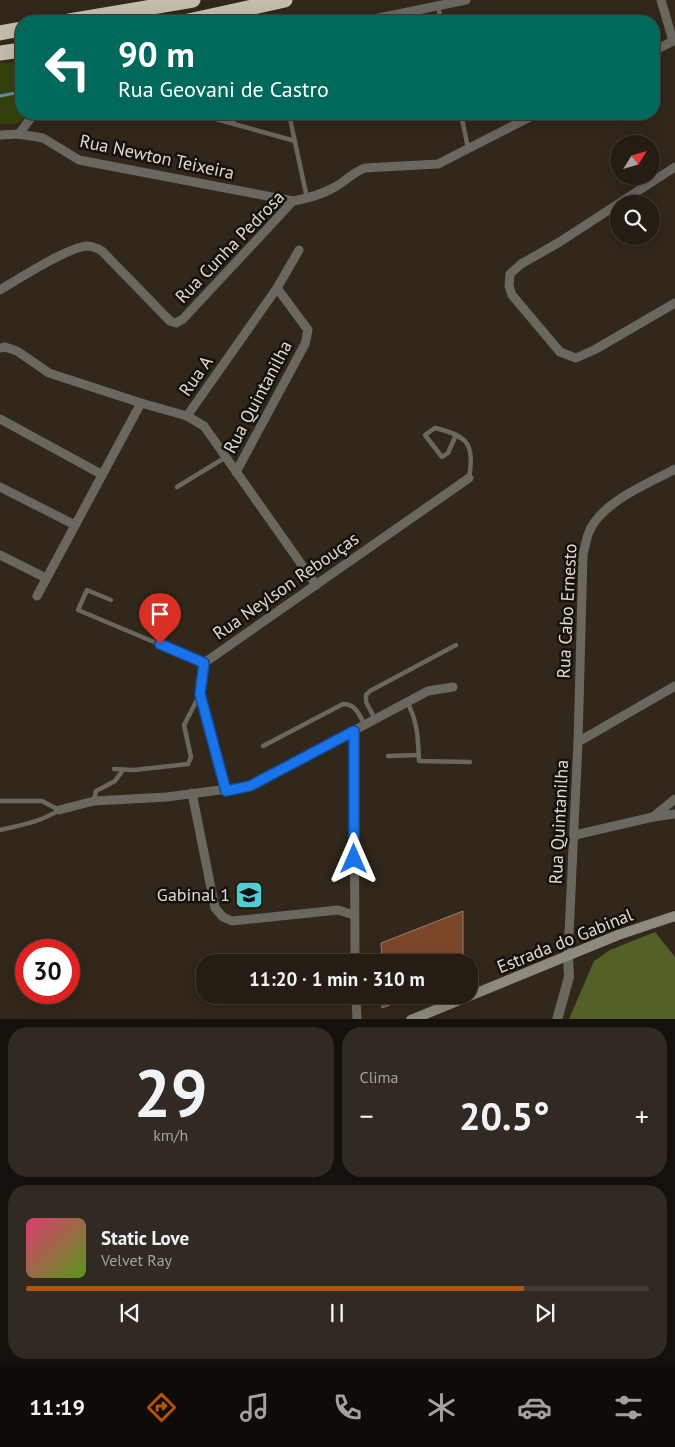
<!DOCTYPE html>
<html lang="pt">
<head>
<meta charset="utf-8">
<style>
  :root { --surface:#251d14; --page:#312a22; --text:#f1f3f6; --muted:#a3a2a0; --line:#423b34; --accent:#b45309 }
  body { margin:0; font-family:"PT Sans",sans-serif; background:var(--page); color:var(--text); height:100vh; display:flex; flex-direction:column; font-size:19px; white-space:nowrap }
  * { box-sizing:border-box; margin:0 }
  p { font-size:16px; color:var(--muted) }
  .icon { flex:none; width:28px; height:28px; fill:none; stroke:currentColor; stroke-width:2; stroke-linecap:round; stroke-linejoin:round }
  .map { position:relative; height:1019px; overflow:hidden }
  .panel { display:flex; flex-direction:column; gap:8px; padding:8px; background:#14100b; flex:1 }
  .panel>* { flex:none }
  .hud { position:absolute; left:15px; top:15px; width:645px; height:105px; border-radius:20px; box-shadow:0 5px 20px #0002,0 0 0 1px var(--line); background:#00695c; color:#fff; overflow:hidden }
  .needle { width:32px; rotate:53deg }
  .tools { position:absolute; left:610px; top:135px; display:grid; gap:10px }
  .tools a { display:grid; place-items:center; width:50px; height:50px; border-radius:50%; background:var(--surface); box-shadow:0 5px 20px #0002,0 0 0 1px var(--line); font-size:25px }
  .speed { position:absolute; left:15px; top:939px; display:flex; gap:10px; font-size:25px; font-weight:700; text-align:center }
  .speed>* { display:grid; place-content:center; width:65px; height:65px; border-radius:50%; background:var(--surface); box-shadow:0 5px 20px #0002,0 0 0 1px var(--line); line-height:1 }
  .speed .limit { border:8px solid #d22; background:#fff; color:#111 }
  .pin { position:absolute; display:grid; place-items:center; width:42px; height:42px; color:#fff; margin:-51px -21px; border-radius:50% 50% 50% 0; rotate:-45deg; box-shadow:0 0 5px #0007 }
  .pin .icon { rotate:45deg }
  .me { position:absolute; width:55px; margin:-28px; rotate:0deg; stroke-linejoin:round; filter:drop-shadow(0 0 4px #0008) }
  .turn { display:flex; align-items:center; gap:18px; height:105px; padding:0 20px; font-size:22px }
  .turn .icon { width:65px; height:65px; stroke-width:2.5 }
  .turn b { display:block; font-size:35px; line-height:42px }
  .big { font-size:38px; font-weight:700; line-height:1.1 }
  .panel .tile { flex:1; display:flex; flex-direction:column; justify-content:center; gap:8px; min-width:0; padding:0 18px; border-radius:20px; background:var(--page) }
  .panel .dial { align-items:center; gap:0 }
  .dial b { font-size:65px; line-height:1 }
  .song { display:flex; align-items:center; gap:15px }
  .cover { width:60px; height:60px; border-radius:8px; background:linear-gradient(135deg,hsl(340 70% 55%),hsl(90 70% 35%)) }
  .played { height:5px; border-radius:2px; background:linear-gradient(90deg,var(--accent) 80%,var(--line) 80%) }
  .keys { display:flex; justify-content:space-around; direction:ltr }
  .heat { display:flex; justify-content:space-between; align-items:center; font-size:28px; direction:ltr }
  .panel .tiles { flex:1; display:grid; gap:8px; grid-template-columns:1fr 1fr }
  .tile:last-child { grid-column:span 2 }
  .trip { position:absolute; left:196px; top:954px; width:282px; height:50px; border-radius:20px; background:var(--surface); box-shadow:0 5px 20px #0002,0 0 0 1px var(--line); font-weight:700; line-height:50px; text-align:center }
  .tabs { display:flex; height:80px; justify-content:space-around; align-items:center; background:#0f0c08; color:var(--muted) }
  .tabs .icon { width:35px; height:35px }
  .tabs .selected { color:var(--accent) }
  .tabs b { font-size:22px; color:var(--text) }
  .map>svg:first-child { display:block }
  .green { fill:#34410c }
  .forest { fill:#516127 }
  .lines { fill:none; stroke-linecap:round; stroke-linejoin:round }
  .stream { stroke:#628ba1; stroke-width:3 }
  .building { fill:#7c4729; stroke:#938077 }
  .service { stroke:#6a675f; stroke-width:4.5 }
  .minor { stroke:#6a675f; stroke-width:9 }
  .tertiary { stroke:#6a675f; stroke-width:10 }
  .secondary { stroke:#8e8a7e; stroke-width:10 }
  .motorway { stroke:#c4bdaa; stroke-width:15 }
  .route-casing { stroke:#114b97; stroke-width:12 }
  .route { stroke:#1a73e8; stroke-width:9 }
  .labels { text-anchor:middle; stroke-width:5; stroke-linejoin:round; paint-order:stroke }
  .street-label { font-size:18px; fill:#e0d9d1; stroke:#15110b }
  .poi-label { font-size:18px; fill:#e0d9d1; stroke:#15110b; text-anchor:end }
</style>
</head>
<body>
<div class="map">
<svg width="675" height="1020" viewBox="0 0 675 1020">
  <rect width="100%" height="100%" fill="#31271a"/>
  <polygon class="green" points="21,62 21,114 27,114 18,124 0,124 0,63"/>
  <polygon class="forest" points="655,932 675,957 675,1019 569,1019 594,961 610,950"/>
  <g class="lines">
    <polyline class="stream" points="0,96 21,92"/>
  </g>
  <g class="building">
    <polygon points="463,911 463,962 382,962 381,943"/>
    <polygon points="382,995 414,995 382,1008"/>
  </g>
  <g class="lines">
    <g class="service">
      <polyline points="438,5 441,21"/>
      <polyline points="198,114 295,141"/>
      <polyline points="231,114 234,124"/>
      <polyline points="289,114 307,198"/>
      <polyline points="461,114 468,148"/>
      <path d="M456,435L448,453L442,457L425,435L435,428C468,436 475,444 469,478"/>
      <polyline points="177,487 226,457"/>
      <polyline points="111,600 87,590 78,610 204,663"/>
      <path d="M407,702C418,722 418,739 419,761L470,762"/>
      <polyline points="375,719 366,702 366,695 370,691 456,645"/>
      <path d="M263,746L343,704C356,704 359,715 365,725"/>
      <polyline points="388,756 419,755"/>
      <polyline points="114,769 134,770 188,764 191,757 184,725 199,696"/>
      <path d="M0,801H42L59,810C41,822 21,825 0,830"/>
      <polyline points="94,801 96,791 115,781 123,770"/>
    </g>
    <g class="minor">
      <polyline points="661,0 673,41"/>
      <polyline points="364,21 466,0"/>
      <polyline points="654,51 675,40"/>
      <polyline points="19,134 30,119 38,114"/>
      <polyline points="0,135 19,134 43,138 79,160 293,201"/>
      <polyline points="675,167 558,243 521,264 510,274 509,286 512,295 560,352 576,358 596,349 675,303"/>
      <path d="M0,290C18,279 68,247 87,246C93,246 97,248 102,251L170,321L176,323L183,319L293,201C309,198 321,195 335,187C346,181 353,172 365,168L438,164L536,114"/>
      <polyline points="0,348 5,347 17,351 49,373 141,403 187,416 204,426 316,585"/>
      <polyline points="187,416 277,288 299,250"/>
      <polyline points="0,419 101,474"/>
      <polyline points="236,472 305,344 308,330 277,288"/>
      <polyline points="0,487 75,525"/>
      <polyline points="0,555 46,578"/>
      <polyline points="37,596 141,403"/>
      <polyline points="354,731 355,962"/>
      <path d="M578,742L583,555C585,547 586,539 589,532C601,502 648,484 675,469"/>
      <polyline points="226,791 200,694 204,663 469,478"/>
      <polyline points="192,793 215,908 223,917 232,921 338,910 354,915"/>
      <polyline points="59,810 94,801 167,797 250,786 428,691 453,687"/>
      <polyline points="653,817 675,799"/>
      <polyline points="575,835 653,817 675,814"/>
      <polyline points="568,955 578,742 675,686"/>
      <polyline points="356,995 357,1020"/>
    </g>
    <polyline class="tertiary" points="557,1020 569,977 568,955"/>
    <polyline class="secondary" points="411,1020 618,935 675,916"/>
    <g class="motorway">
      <polyline points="69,21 193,0"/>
      <polyline points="188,21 285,0"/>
      <polyline points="0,33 21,29"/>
      <polyline points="0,53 21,50"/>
    </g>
  </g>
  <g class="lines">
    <g class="route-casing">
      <polyline id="route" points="160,644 204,663 200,694 226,791 250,786 354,731 354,859"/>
    </g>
    <use href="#route" class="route"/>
  </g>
  <defs>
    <g id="school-square" transform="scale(1.4375)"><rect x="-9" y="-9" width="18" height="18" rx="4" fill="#51ccd3" stroke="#15110b"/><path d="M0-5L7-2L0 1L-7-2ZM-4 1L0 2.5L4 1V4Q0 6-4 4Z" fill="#111"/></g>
  </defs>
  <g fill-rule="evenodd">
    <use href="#school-square" x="249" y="895"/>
  </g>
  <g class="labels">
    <g class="street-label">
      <text transform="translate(157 157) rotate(12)" y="6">Rua Newton Teixeira</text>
      <text transform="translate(230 247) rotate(-46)" y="6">Rua Cunha Pedrosa</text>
      <text transform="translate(196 376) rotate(-55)" y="6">Rua A</text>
      <text transform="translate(258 397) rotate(-62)" y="6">Rua Quintanilha</text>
      <text transform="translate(286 586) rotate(-35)" y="6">Rua Neylson Rebouças</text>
      <text transform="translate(567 611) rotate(-87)" y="6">Rua Cabo Ernesto</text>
      <text transform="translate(559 822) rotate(-87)" y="6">Rua Quintanilha</text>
      <text transform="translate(565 941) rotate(-22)" y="6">Estrada do Gabinal</text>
    </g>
    <g class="poi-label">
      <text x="230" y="901">Gabinal 1</text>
    </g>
  </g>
</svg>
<div class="tools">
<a><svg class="needle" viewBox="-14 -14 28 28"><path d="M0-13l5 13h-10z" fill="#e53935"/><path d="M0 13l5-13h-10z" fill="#a3a2a0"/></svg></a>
<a><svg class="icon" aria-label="search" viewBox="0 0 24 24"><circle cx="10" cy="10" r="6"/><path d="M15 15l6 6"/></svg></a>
</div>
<div class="speed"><div class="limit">30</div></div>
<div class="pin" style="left:160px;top:644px;background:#d93025"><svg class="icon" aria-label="arrive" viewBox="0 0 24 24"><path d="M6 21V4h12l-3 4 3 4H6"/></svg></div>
<svg class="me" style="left:354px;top:859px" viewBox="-20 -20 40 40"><path d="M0-17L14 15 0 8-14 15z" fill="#1a73e8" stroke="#fff" stroke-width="4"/></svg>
<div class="trip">11:20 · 1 min · 310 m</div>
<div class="hud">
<div class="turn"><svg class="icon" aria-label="left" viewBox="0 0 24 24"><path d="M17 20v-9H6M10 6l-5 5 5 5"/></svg><div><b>90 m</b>Rua Geovani de Castro</div></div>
</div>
</div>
<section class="panel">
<div class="tiles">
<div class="tile dial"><b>29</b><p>km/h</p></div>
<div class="tile"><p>Clima</p>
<div class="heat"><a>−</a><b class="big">20.5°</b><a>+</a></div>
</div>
<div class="tile">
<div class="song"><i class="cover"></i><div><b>Static Love</b><p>Velvet Ray</p></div></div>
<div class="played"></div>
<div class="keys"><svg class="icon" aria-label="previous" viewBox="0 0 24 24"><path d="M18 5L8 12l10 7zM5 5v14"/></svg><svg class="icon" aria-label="pause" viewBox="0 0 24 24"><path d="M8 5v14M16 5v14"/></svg><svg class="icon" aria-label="next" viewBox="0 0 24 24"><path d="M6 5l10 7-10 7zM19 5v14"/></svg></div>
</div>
</div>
</section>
<nav class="tabs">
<b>11:19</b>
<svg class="icon selected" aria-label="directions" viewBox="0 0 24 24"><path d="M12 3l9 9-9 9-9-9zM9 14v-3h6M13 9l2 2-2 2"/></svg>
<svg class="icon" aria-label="music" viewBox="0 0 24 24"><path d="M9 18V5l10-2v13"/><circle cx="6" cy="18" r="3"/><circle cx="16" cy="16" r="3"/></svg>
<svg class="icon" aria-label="phone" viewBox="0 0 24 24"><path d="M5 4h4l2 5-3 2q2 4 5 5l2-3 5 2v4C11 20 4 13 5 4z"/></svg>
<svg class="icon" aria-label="climate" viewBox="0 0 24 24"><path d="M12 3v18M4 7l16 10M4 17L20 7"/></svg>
<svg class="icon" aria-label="car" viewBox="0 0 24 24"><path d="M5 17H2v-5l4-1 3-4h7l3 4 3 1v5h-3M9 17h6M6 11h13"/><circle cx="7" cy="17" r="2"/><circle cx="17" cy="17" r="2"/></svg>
<svg class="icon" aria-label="filters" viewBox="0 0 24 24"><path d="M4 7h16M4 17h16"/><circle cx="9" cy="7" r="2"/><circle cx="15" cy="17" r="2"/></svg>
</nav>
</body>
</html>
